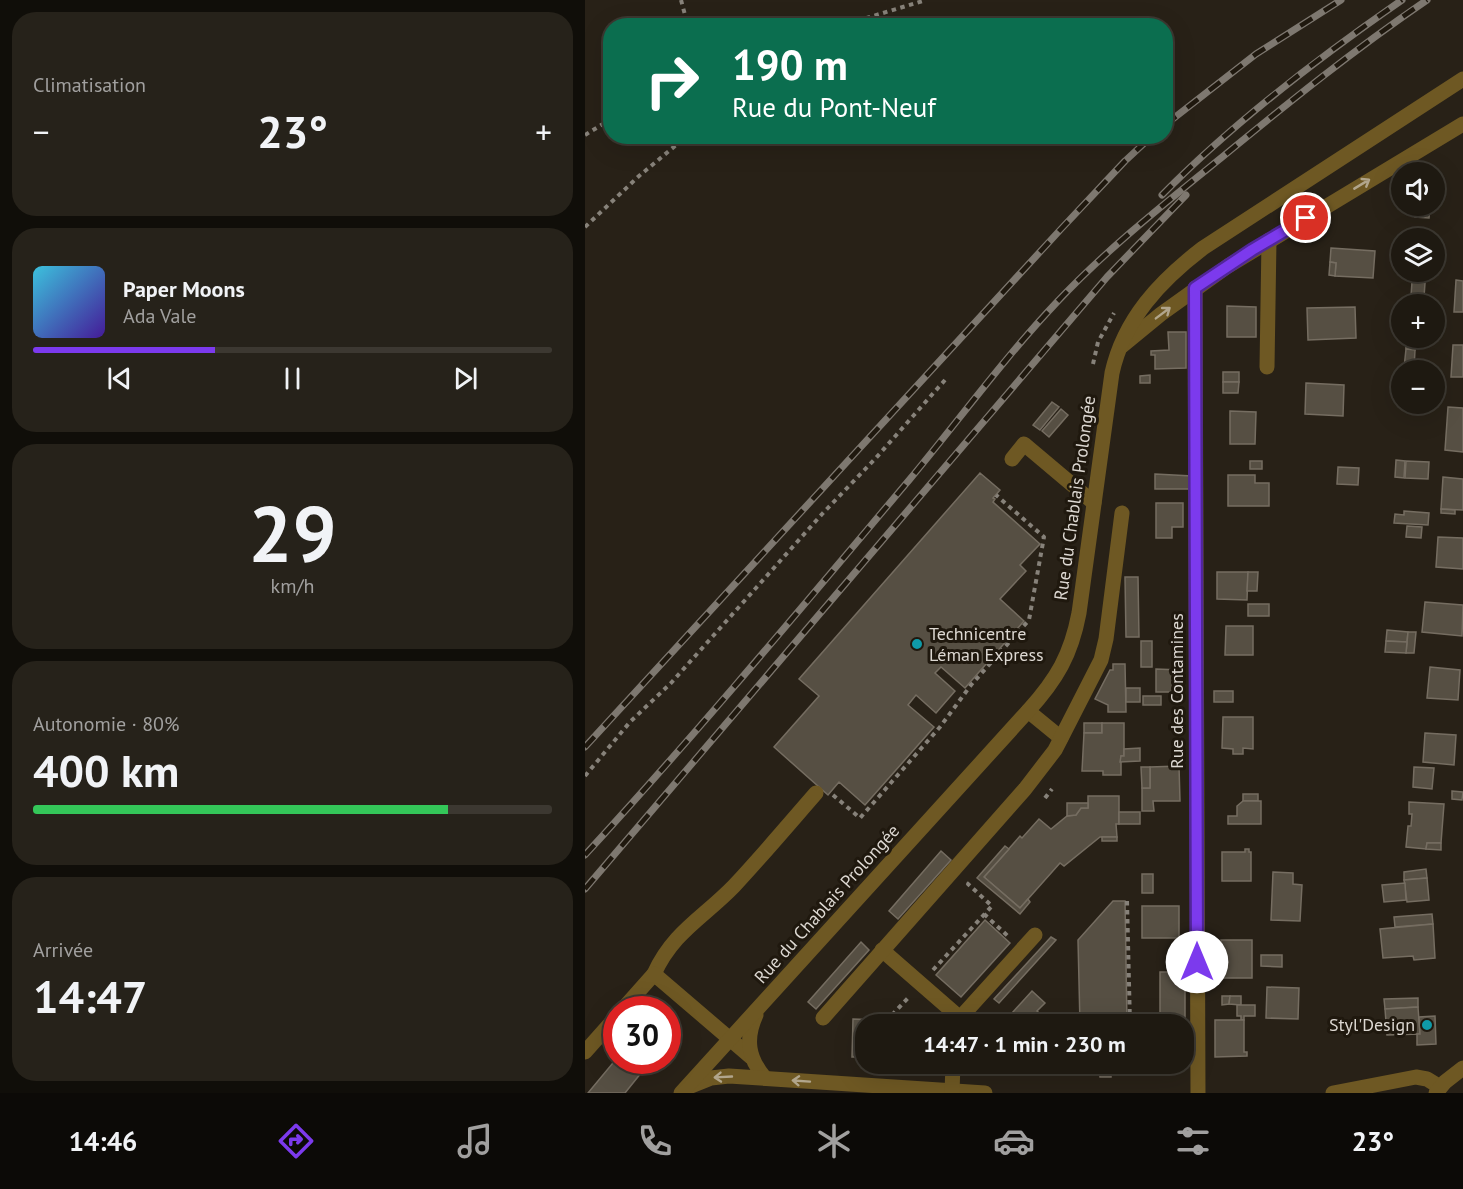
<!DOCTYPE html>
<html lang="fr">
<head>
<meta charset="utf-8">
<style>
  :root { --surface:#1e1911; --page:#26221a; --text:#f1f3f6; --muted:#a1a09f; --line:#3c3831; --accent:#7c3aed }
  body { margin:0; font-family:"PT Sans",sans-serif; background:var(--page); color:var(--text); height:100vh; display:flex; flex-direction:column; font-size:22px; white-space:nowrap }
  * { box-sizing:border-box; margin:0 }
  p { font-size:20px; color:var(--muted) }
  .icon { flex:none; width:33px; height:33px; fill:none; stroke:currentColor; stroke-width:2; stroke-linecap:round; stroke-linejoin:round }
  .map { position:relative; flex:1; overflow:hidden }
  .side { display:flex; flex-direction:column; gap:12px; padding:12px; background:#100e09; width:585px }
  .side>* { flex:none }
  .hud { position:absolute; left:18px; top:18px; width:570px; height:126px; border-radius:24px; box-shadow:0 6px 24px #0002,0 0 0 2px var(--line); background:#0b6e4f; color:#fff; overflow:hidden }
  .fabs { position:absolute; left:806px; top:162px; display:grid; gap:12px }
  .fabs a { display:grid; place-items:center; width:54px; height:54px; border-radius:50%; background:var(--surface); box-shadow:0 6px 24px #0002,0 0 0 2px var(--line); font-size:30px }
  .speed { position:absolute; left:18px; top:996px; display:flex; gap:12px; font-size:30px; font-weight:700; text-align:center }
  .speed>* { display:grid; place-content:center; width:78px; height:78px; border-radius:50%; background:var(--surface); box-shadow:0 6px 24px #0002,0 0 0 2px var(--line); line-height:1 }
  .speed .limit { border:9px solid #d22; background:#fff; color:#111 }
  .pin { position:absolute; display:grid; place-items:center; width:51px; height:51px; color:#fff; margin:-26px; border:3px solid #fff; border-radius:50%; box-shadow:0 2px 6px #0007 }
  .me { position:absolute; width:66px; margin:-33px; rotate:0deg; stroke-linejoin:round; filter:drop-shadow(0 0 4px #0008) }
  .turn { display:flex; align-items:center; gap:21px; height:126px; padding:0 30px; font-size:27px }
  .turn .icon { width:78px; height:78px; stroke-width:2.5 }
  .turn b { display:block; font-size:42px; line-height:51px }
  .big { font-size:45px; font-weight:700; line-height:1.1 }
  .side .tile { flex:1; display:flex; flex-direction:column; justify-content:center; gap:9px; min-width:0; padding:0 21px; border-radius:24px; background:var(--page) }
  .side .dial { align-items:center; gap:0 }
  .dial b { font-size:78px; line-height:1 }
  .song { display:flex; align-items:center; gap:18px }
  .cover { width:72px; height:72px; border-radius:9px; background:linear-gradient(135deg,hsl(190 70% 55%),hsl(260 70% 35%)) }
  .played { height:6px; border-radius:3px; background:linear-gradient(90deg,var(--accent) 35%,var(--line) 35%) }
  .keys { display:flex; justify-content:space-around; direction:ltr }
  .heat { display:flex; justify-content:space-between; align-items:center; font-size:33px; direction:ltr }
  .charge { height:9px; border-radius:4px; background:linear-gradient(90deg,#34c759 80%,var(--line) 0) }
  .trip { position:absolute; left:270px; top:1014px; width:339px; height:60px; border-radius:24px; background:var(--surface); box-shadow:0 6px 24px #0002,0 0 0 2px var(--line); font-weight:700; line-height:60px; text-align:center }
  .dock { display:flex; height:96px; justify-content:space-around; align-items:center; background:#0c0a07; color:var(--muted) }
  .dock .icon { width:42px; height:42px }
  .dock .active { color:var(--accent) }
  .dock b { font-size:27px; color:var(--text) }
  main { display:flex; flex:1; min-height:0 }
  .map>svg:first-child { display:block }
  .building { fill:#564f43; stroke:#756d61; stroke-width:1.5 }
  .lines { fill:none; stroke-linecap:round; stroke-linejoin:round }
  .path { stroke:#87827a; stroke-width:4; stroke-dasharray:4.5 4.5; stroke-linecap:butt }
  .minor { stroke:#6e5823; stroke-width:15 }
  .rail-casing { stroke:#7e7870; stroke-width:7 }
  .rail { stroke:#1f180e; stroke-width:4.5; stroke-dasharray:14; stroke-linecap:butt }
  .oneway { stroke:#b1a58c }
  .route-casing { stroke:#51269a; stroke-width:15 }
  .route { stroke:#7c3aed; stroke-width:10 }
  .culture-dot { fill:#0f9aa8; stroke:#1f180e; stroke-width:2 }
  .labels { text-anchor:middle; stroke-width:6; stroke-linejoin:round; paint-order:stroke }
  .street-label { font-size:18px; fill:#ddd8d2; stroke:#1f180e }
  .poi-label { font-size:18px; fill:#ddd8d2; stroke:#1f180e; text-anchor:start }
</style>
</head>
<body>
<main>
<section class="side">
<div class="tile"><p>Climatisation</p>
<div class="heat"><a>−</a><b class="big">23°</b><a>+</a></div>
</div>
<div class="tile">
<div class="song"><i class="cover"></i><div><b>Paper Moons</b><p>Ada Vale</p></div></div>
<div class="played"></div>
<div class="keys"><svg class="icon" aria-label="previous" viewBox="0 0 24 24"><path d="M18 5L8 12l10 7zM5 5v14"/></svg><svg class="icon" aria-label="pause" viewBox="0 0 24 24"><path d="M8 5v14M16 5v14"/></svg><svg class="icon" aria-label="next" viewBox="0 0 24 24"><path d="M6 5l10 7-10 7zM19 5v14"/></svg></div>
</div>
<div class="tile dial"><b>29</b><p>km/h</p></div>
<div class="tile"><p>Autonomie · 80%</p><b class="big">400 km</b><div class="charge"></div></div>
<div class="tile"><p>Arrivée</p><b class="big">14:47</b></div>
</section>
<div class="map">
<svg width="878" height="1093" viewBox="0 0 878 1093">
  <rect width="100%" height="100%" fill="#282117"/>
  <g class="building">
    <polygon points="831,206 845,206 844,218 830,217"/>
    <polygon points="746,248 790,251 788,278 750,276 751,263 745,262"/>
    <polygon points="745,262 751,263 750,276 744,275"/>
    <polygon points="871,280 878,281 878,312 869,312"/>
    <polygon points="827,282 840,283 839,297 826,296"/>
    <polygon points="642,306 671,307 671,337 642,337"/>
    <polygon points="770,307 771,338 723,340 722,308"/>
    <polygon points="583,332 601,332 601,368 570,369 570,355 566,355 566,351 584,350"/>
    <polygon points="821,338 840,338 839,341 831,341 830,350 821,349"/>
    <polygon points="868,345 878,345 878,377 866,377"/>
    <polygon points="821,349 830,350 829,369 819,368"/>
    <rect x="638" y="372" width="16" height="10"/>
    <polygon points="565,375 565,383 555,383 555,376"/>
    <polygon points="638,382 654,382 653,393 638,393"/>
    <polygon points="721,383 759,385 758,416 720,414"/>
    <polygon points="467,402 474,407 455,430 448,425"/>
    <polygon points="863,407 878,408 878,452 860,450"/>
    <polygon points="476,409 483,415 464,437 457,431"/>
    <polygon points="645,411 671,412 670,444 645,444"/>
    <polygon points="811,460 820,461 819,478 810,477"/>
    <rect x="665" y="461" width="12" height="8"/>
    <polygon points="821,461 844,462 843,479 820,478"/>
    <polygon points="753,467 774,468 773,485 752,484"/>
    <polygon points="395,473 415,490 408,498 410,499 408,502 455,544 435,565 441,571 415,599 439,621 380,688 356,667 350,673 370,691 351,713 331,695 323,705 349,727 280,805 254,782 243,795 189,747 234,696 214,679"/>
    <polygon points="570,474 607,476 607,489 570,489"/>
    <polygon points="643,475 670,475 670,483 684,483 684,506 643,506"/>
    <polygon points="858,477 878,479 878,510 856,509"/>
    <polygon points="571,503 598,503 598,527 587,527 587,538 571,538"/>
    <polygon points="856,509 870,510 870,514 856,513"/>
    <polygon points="819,511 844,513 843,525 809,523 810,514 819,515"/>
    <polygon points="822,526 837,527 836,538 821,537"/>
    <polygon points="853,537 878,538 878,569 851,567"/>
    <polygon points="632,572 663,572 662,600 632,599"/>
    <polygon points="663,572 673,572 672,591 662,591"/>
    <polygon points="540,577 553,577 554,637 541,637"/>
    <polygon points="840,602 878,605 877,636 837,632"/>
    <rect x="663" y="604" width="21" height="12"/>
    <polygon points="641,626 668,626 668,655 640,655"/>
    <polygon points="802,630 823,632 822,642 801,641"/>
    <polygon points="823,632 831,632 829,653 821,653"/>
    <rect x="556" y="641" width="11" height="26"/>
    <polygon points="801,641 822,642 821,653 800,652"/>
    <polygon points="528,664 540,664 541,712 523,712 523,705 510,699 525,670 528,670"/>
    <polygon points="845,667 875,670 873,700 842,698"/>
    <polygon points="571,669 595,670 595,692 571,692"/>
    <rect x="541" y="688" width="14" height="14"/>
    <rect x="629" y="691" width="19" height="11"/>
    <rect x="558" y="696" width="18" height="9"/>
    <polygon points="638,717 668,717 668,749 658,748 658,754 648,754 648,749 637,748"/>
    <rect x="499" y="723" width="18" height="10"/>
    <polygon points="517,723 539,723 539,756 536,756 536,775 518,775 518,771 497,771 499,733 517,733"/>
    <polygon points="840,733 871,735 869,765 838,762"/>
    <polygon points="555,748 555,761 535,762 536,756 539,756 539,749"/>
    <polygon points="594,766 595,801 568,801 569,811 557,811 557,788 565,788 565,767"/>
    <polygon points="556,767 565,767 565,788 557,788"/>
    <polygon points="829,767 849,768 847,789 828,787"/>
    <polygon points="867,791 878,792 877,800 867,799"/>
    <rect x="658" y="794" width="15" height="7"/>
    <polygon points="503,796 534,796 534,824 531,824 532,837 515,837 479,866 475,863 435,908 399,877 435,836 437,838 454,819 466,829 482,816 491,815 496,808 503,808"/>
    <polygon points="658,801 676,801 676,824 643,824 643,816 652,816 652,806"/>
    <polygon points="824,802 859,804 856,843 842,843 841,849 821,847 823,826 826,826 827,814 824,814"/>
    <polygon points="482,803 503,803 503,808 496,808 491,815 482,816"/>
    <rect x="534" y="812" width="21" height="12"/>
    <rect x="517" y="837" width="15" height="4"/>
    <polygon points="842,843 856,843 856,850 841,849"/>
    <polygon points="420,846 424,849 399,877 435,908 443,899 445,902 435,914 392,878"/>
    <polygon points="660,849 664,849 664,852 666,852 666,881 637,881 637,852 660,852"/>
    <polygon points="356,851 366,860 313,919 304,911"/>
    <polygon points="841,869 842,878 819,880 819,872"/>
    <polygon points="688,872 708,873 708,884 717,885 715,921 686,920"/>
    <rect x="557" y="874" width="11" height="19"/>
    <polygon points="842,878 844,900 822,902 819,880"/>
    <polygon points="820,883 821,900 799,902 797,885"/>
    <polygon points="528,901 540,901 542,1024 495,1024 493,940"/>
    <rect x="557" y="906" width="37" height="32"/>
    <polygon points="847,914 848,924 810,927 809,917"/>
    <polygon points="400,920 425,943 376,997 351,975"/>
    <polygon points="848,924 850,958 829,960 828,956 798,958 795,929"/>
    <polygon points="466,937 471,940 414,1003 409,999"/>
    <rect x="636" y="940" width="31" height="38"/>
    <polygon points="276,942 284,950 231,1009 223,1002"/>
    <polygon points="676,955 697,955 697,967 676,966"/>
    <polygon points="575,972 600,972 600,1025 575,1024"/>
    <polygon points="682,987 714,988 713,1019 681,1018"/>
    <polygon points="447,991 460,1003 452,1011 461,1019 455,1024 417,1024"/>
    <polygon points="637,996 645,996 644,1004 637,1005"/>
    <polygon points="645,996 656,996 656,1005 644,1004"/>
    <polygon points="833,998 833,1007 800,1009 799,999"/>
    <polygon points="652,1005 670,1005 670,1016 659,1016 659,1020 656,1020 656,1016 652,1016"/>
    <polygon points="833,1007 835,1034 802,1035 800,1009"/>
    <polygon points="850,1016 851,1044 832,1045 832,1034 835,1034 834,1017"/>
    <polygon points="268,1019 321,1021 321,1024 280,1024 280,1057 267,1057"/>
    <polygon points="630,1020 659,1020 659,1052 662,1052 662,1056 630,1057"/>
    <polygon points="32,1058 32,1060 40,1060 56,1073 40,1093 3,1093"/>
    <polygon points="514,1064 526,1064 526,1077 515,1077"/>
  </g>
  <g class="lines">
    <g class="path">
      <polyline points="96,0 103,26"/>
      <polyline points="255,26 341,0"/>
      <polyline points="0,135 26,119"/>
      <polyline points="0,227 54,176 102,136"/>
      <polyline points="508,364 513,342 529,313"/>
      <polyline points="0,776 45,722 86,683 238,513 290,459 360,380"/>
      <polyline points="248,795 275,818 355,727 386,685 444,620 459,537 411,495"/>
      <polyline points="460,798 467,789"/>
      <polyline points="542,901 545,1024"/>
      <polyline points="399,914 425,938"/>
      <polyline points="348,970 407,906 383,884 385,882"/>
      <polyline points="307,1015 323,998"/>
    </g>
    <g class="minor">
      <polyline points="610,288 613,1093"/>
      <polyline points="537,346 576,314 643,266 878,124"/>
      <polyline points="682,367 684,240"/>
      <polyline points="427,459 439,444 509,503"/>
      <polyline points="443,711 476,738"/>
      <polyline points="297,950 375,1018 450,935"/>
      <path d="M69,974C88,932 118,918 149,886C177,856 204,824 231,793"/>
      <polyline points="37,1010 69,974 166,1057"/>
      <path d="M171,1015C160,1039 163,1058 180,1078"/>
      <polyline points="238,1018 440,789 470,750 516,660 521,639 537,513"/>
      <polyline points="0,1052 32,1016"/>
      <polyline points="106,1086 126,1078 144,1076 400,1093"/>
      <polyline points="367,1092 368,1064"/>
      <path d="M96,1093L443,711C472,679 486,655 494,613L527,373C539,319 575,281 618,248L878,79"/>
      <polyline points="748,1093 831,1077 842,1079 855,1087"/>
      <polyline points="851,1093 860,1082 878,1068"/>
    </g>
    <g class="rail-casing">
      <g id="rail">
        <polyline points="580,125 671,54 756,0"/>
        <path d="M577,195C649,122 733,58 817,0"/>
        <polyline points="0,747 476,229 540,161 567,136"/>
        <path d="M0,855C112,733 218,606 325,479C374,420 419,358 472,302C522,249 579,204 636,158C703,103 770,49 842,0"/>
        <polyline points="0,889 522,277 601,195"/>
      </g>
    </g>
    <use href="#rail" class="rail"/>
  </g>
  <defs><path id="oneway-shaft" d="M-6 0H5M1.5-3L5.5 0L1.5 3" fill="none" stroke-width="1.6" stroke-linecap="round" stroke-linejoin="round" transform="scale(1.5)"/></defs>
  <g class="oneway">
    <use href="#oneway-shaft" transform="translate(777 184) rotate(-31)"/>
    <use href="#oneway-shaft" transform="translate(578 313) rotate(-37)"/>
    <use href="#oneway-shaft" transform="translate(138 1077) rotate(177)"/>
    <use href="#oneway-shaft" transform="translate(216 1081) rotate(-176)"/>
  </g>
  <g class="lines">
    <g class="route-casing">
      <polyline id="route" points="612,962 610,288 667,250 721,218"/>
    </g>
    <use href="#route" class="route"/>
  </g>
  <g class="culture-dot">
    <circle cx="332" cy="644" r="6"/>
    <circle cx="842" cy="1025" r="6"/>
  </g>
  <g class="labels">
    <g class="street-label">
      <text transform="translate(490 498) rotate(-82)" y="6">Rue du Chablais Prolongée</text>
      <text transform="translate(592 691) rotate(-90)" y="6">Rue des Contamines</text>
      <text transform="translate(242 904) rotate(-48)" y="6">Rue du Chablais Prolongée</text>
    </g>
    <g class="poi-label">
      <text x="344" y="640">Technicentre<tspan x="344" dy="21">Léman Express</tspan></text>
      <text x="830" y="1031" text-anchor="end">Styl'Design</text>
    </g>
  </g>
</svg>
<div class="fabs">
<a><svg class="icon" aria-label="sound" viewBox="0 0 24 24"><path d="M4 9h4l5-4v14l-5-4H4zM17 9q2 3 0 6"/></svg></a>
<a><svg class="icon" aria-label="layers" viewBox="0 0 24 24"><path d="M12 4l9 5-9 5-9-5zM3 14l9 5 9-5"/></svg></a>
<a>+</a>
<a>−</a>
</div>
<div class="speed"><div class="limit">30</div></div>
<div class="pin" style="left:721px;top:218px;background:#d93025"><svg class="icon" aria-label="arrive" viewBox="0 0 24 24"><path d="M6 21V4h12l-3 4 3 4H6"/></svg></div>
<svg class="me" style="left:612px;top:962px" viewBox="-20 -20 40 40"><circle r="19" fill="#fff"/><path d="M0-13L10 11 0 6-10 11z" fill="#7c3aed"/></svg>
<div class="trip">14:47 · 1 min · 230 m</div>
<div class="hud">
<div class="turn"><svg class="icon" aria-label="right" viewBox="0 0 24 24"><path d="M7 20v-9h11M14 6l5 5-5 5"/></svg><div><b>190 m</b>Rue du Pont-Neuf</div></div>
</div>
</div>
</main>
<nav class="dock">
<b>14:46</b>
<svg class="icon active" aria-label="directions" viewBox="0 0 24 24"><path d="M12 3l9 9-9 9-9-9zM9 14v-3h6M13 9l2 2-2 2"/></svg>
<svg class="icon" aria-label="music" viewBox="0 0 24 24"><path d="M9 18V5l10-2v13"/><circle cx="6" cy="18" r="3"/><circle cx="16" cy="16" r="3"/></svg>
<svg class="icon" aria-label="phone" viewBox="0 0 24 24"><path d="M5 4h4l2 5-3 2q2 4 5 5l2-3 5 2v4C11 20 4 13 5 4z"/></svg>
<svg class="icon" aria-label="climate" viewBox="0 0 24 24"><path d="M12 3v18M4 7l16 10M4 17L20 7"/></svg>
<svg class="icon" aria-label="car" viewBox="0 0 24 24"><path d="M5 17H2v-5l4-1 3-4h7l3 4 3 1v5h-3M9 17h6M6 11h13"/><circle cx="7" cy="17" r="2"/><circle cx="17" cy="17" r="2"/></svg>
<svg class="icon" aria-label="filters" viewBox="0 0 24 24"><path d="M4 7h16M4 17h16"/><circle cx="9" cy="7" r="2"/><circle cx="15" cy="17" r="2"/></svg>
<b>23°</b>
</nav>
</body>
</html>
